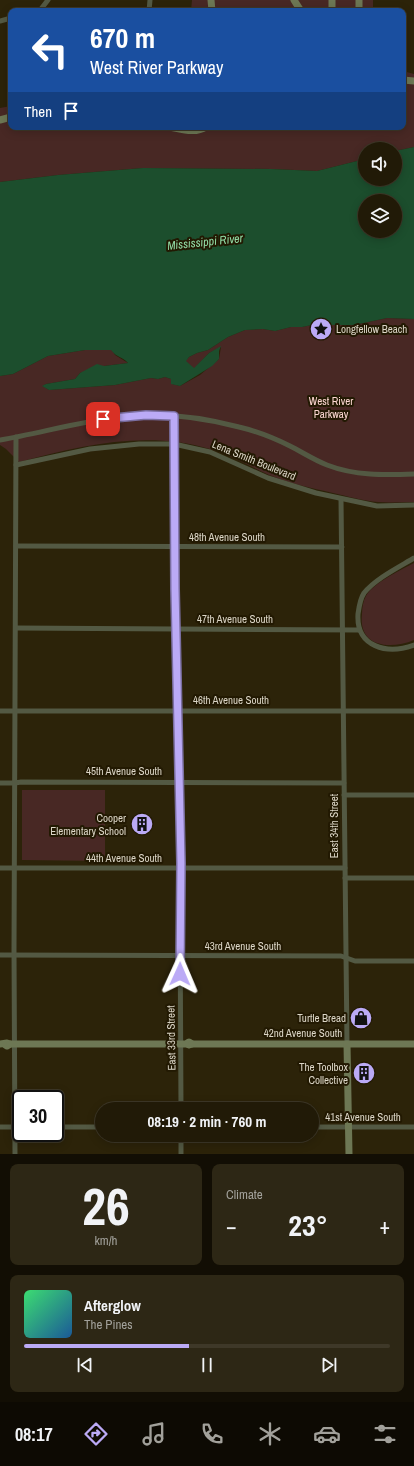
<!DOCTYPE html>
<html lang="en">
<head>
<meta charset="utf-8">
<style>
  :root { --surface:#211a07; --page:#2d2715; --text:#f1f3f6; --muted:#a2a19b; --line:#3e3828; --accent:#bbaaf6 }
  body { margin:0; font-family:"Archivo Narrow",sans-serif; background:var(--page); color:var(--text); height:100vh; display:flex; flex-direction:column; font-size:15px; white-space:nowrap }
  * { box-sizing:border-box; margin:0 }
  p { font-size:13px; color:var(--muted) }
  .icon { flex:none; width:22px; height:22px; fill:none; stroke:currentColor; stroke-width:2; stroke-linecap:round; stroke-linejoin:round }
  .map { position:relative; height:1154px; overflow:hidden }
  .sheet { display:flex; flex-direction:column; gap:10px; padding:10px; background:#120e04; flex:1 }
  .sheet>* { flex:none }
  .banner { position:absolute; left:8px; top:8px; width:398px; height:122px; border-radius:8px; box-shadow:0 2px 10px #0003,0 0 0 1px var(--line); background:#1a4fa0; color:#fff; overflow:hidden }
  .controls { position:absolute; left:358px; top:142px; display:grid; gap:8px }
  .controls a { display:grid; place-items:center; width:44px; height:44px; border-radius:50%; background:var(--surface); box-shadow:0 2px 10px #0003,0 0 0 1px var(--line); font-size:20px }
  .speed { position:absolute; left:12px; top:1090px; display:flex; gap:8px; font-size:20px; font-weight:700; text-align:center }
  .speed>* { display:grid; place-content:center; width:52px; height:52px; border-radius:50%; background:var(--surface); box-shadow:0 2px 10px #0003,0 0 0 1px var(--line); line-height:1 }
  .speed .limit { border:2px solid #111; border-radius:6px; background:#fff; color:#111 }
  .pin { position:absolute; display:grid; place-items:center; width:34px; height:34px; color:#fff; margin:-17px; border-radius:8px; box-shadow:0 2px 6px #0006 }
  .me { position:absolute; width:44px; margin:-22px; rotate:1deg; stroke-linejoin:round; filter:drop-shadow(0 0 3px #0008) }
  .turn { display:flex; align-items:center; gap:14px; height:84px; padding:0 16px; font-size:18px }
  .turn .icon { width:52px; height:52px; stroke-width:2.5 }
  .turn b { display:block; font-size:28px; line-height:34px }
  .then { display:flex; align-items:center; height:38px; padding:0 16px; background:#0003; gap:8px; font-size:15px }
  .big { font-size:30px; font-weight:700; line-height:1.1 }
  .sheet .card { flex:1; display:flex; flex-direction:column; justify-content:center; gap:6px; min-width:0; padding:0 14px; border-radius:8px; background:var(--page) }
  .sheet .dial { align-items:center; gap:0 }
  .dial b { font-size:52px; line-height:1 }
  .song { display:flex; align-items:center; gap:12px }
  .cover { width:48px; height:48px; border-radius:6px; background:linear-gradient(135deg,hsl(140 70% 55%),hsl(210 70% 35%)) }
  .played { height:4px; border-radius:2px; background:linear-gradient(90deg,var(--accent) 45%,var(--line) 45%) }
  .keys { display:flex; justify-content:space-around; direction:ltr }
  .heat { display:flex; justify-content:space-between; align-items:center; font-size:22px; direction:ltr }
  .sheet .tiles { flex:1; display:grid; gap:10px; grid-template-columns:1fr 1fr }
  .card:last-child { grid-column:span 2 }
  .trip { position:absolute; left:95px; top:1102px; width:224px; height:40px; border-radius:20px; background:var(--surface); box-shadow:0 2px 10px #0003,0 0 0 1px var(--line); font-weight:700; line-height:40px; text-align:center }
  .tab-bar { display:flex; height:64px; justify-content:space-around; align-items:center; background:#0d0a03; color:var(--muted) }
  .tab-bar .icon { width:28px; height:28px }
  .tab-bar .selected { color:var(--accent) }
  .tab-bar b { font-size:18px; color:var(--text) }
  .map>svg:first-child { display:block }
  .green { fill:#482824 }
  .water { fill:#1c4e2d; fill-rule:evenodd }
  .lines { fill:none; stroke-linecap:round; stroke-linejoin:round }
  .street { stroke:#535943; stroke-width:5 }
  .secondary { stroke:#6d7754; stroke-width:7 }
  .route-casing { stroke:#7a6ea0; stroke-width:10 }
  .route { stroke:#bbaaf6; stroke-width:7 }
  .labels { text-anchor:middle; stroke-width:4; stroke-linejoin:round; paint-order:stroke }
  .poi-label { font-size:11px; fill:#dcd6c7; stroke:#221902; text-anchor:end }
  .park-label { font-size:11px; fill:#fed8d3; stroke:#221902 }
  .street-label { font-size:11px; fill:#dcd6c7; stroke:#221902 }
  .water-label { font-size:12px; font-style:italic; fill:#93dea7; stroke:#221902 }
</style>
</head>
<body>
<div class="map">
<svg width="414" height="1154" viewBox="0 0 414 1154">
  <rect width="100%" height="100%" fill="#2c2309"/>
  <g class="green">
    <polygon points="192,0 373,0 373,11 191,11"/>
    <polygon points="403,71 414,74 414,147 395,151 395,149 365,149 365,159 317,171 271,169 143,168 58,175 0,182 0,108 11,106 11,127 403,127"/>
    <path d="M387,318L414,319V502C402,502 390,503 378,502C363,501 347,496 333,493C311,488 289,483 269,475C249,466 231,455 210,449C148,430 80,445 19,462L6,449L0,445V376L13,374L48,356L85,350H112L115,355L128,363L104,366L80,373L75,379L46,384L43,386L49,390L115,385L151,378L158,379L165,377L171,379L172,384L180,386L200,375L219,359L221,347L209,353L194,369L185,361L189,357L197,353L208,350L228,337L245,330L263,329L275,331L291,327H302L312,325H354Z"/>
    <path d="M414,563V640C390,650 358,647 362,614C362,608 363,601 366,596C372,584 402,569 414,563Z"/>
    <polygon points="22,790 105,790 105,861 22,860"/>
  </g>
  <path class="water" d="M414,147V319L387,318L354,325H312L302,327H291L275,331L263,329L245,330L228,337L208,350L197,353L189,357L186,361L194,368L209,353L221,346L219,351V359L212,366L180,386L171,384V379L165,377L158,379L151,378L115,385L49,390L42,386L46,384L75,379L80,373L97,364L104,366L128,363C122,356 117,358 111,350H85L48,356L13,374L0,376V182L58,175L143,168L271,169L317,171L365,159V179H395V151ZM365,201H395V231H365Z"/>
  <g class="lines">
    <g class="street">
      <polyline points="37,11 41,9 48,0"/>
      <polyline points="149,11 150,0"/>
      <polyline points="0,21 11,18"/>
      <polyline points="174,416 175,589 181,863 180,913 181,1109"/>
      <path d="M0,440C41,433 81,421 122,417C160,412 201,417 239,427C256,431 274,438 290,446C302,452 314,460 327,465C355,476 385,475 414,474"/>
      <polyline points="16,465 90,449 139,444 174,444 210,452 268,478 316,493 377,506 414,505"/>
      <polyline points="341,499 347,1044"/>
      <polyline points="16,546 342,547"/>
      <path d="M414,558C399,567 375,579 364,593C360,599 359,607 358,614C356,647 387,655 414,645"/>
      <polyline points="16,628 359,630"/>
      <polyline points="0,711 414,711"/>
      <polyline points="0,783 15,783 21,782 344,783"/>
      <polyline points="344,795 414,795"/>
      <polyline points="0,868 345,868"/>
      <polyline points="345,878 414,878"/>
      <polyline points="0,955 341,956 355,961 414,961"/>
      <polyline points="0,1127 21,1127"/>
      <polyline points="55,1127 102,1127"/>
      <polyline points="312,1127 414,1127"/>
      <polyline points="181,1135 181,1154"/>
      <polyline points="15,1154 14,950 16,437"/>
    </g>
    <g class="secondary">
      <polyline points="211,0 212,11"/>
      <polyline points="294,0 301,11"/>
      <polyline points="359,0 359,11"/>
      <polyline points="332,11 332,0"/>
      <polyline points="403,80 414,81"/>
      <polyline points="0,120 11,117"/>
      <path d="M169,127C181,129 195,134 206,127"/>
      <polyline points="0,1044 7,1043 10,1044 7,1046 4,1044"/>
      <polyline points="10,1044 186,1044 189,1042 192,1044 189,1045 186,1044"/>
      <polyline points="192,1044 414,1044"/>
      <polyline points="347,1044 349,1154"/>
    </g>
  </g>
  <g class="lines">
    <g class="route-casing">
      <polyline id="route" points="103,419 146,415 174,416 175,589 181,863 180,974"/>
    </g>
    <use href="#route" class="route"/>
  </g>
  <defs>
    <g id="sight-disc" transform="scale(1.15)"><circle r="9.5" fill="#bbaaf6" stroke="#221902"/><path d="M0-6L1.8-2.2L6-1.7L2.9 1.2L3.7 5.4L0 3.3L-3.7 5.4L-2.9 1.2L-6-1.7L-1.8-2.2Z" fill="#111"/></g>
    <g id="building-disc" transform="scale(1.15)"><circle r="9.5" fill="#bbaaf6" stroke="#221902"/><path d="M-4-6H4V6H1V3H-1V6H-4ZM-2.5-4.3h1.7v1.8h-1.7ZM.8-4.3h1.7v1.8H.8ZM-2.5-1h1.7V.8h-1.7ZM.8-1h1.7V.8H.8Z" fill="#111"/></g>
    <g id="shop-disc" transform="scale(1.15)"><circle r="9.5" fill="#bbaaf6" stroke="#221902"/><path d="M-5-2.5h2.3a2.7 3.5 0 0 1 5.4 0H5L5.5 6h-11ZM-1.5-2.5h3a1.5 2.3 0 0 0-3 0Z" fill="#111"/></g>
  </defs>
  <g fill-rule="evenodd">
    <use href="#sight-disc" x="321" y="329"/>
    <use href="#building-disc" x="142" y="824"/>
    <use href="#shop-disc" x="361" y="1018"/>
    <use href="#building-disc" x="364" y="1073"/>
  </g>
  <g class="labels">
    <g class="poi-label">
      <text x="336" y="333" text-anchor="start">Longfellow Beach</text>
      <text x="126" y="822">Cooper<tspan x="126" dy="13">Elementary School</tspan></text>
      <text x="346" y="1022">Turtle Bread</text>
      <text x="348" y="1071">The Toolbox<tspan x="348" dy="13">Collective</tspan></text>
    </g>
    <g class="park-label">
      <text x="331" y="405">West River<tspan x="331" dy="13">Parkway</tspan></text>
    </g>
    <g class="street-label">
      <text transform="translate(254 460) rotate(22)" y="4">Lena Smith Boulevard</text>
      <text x="227" y="541">48th Avenue South</text>
      <text x="235" y="623">47th Avenue South</text>
      <text x="231" y="704">46th Avenue South</text>
      <text x="124" y="775">45th Avenue South</text>
      <text transform="translate(334 826) rotate(-90)" y="4">East 34th Street</text>
      <text x="124" y="862">44th Avenue South</text>
      <text x="243" y="950">43rd Avenue South</text>
      <text x="303" y="1037">42nd Avenue South</text>
      <text transform="translate(171 1038) rotate(-91)" y="4">East 33rd Street</text>
      <text x="363" y="1121">41st Avenue South</text>
    </g>
    <g class="water-label">
      <text transform="translate(205 242) rotate(-6)" y="4">Mississippi River</text>
    </g>
  </g>
</svg>
<div class="controls">
<a><svg class="icon" aria-label="sound" viewBox="0 0 24 24"><path d="M4 9h4l5-4v14l-5-4H4zM17 9q2 3 0 6"/></svg></a>
<a><svg class="icon" aria-label="layers" viewBox="0 0 24 24"><path d="M12 4l9 5-9 5-9-5zM3 14l9 5 9-5"/></svg></a>
</div>
<div class="speed"><div class="limit">30</div></div>
<div class="pin" style="left:103px;top:419px;background:#d93025"><svg class="icon" aria-label="arrive" viewBox="0 0 24 24"><path d="M6 21V4h12l-3 4 3 4H6"/></svg></div>
<svg class="me" style="left:180px;top:974px" viewBox="-20 -20 40 40"><path d="M0-17L14 15 0 8-14 15z" fill="#bbaaf6" stroke="#fff" stroke-width="4"/></svg>
<div class="trip">08:19 · 2 min · 760 m</div>
<div class="banner">
<div class="turn"><svg class="icon" aria-label="left" viewBox="0 0 24 24"><path d="M17 20v-9H6M10 6l-5 5 5 5"/></svg><div><b>670 m</b>West River Parkway</div></div>
<div class="then">Then<svg class="icon" aria-label="arrive" viewBox="0 0 24 24"><path d="M6 21V4h12l-3 4 3 4H6"/></svg></div>
</div>
</div>
<section class="sheet">
<div class="tiles">
<div class="card dial"><b>26</b><p>km/h</p></div>
<div class="card"><p>Climate</p>
<div class="heat"><a>−</a><b class="big">23°</b><a>+</a></div>
</div>
<div class="card">
<div class="song"><i class="cover"></i><div><b>Afterglow</b><p>The Pines</p></div></div>
<div class="played"></div>
<div class="keys"><svg class="icon" aria-label="previous" viewBox="0 0 24 24"><path d="M18 5L8 12l10 7zM5 5v14"/></svg><svg class="icon" aria-label="pause" viewBox="0 0 24 24"><path d="M8 5v14M16 5v14"/></svg><svg class="icon" aria-label="next" viewBox="0 0 24 24"><path d="M6 5l10 7-10 7zM19 5v14"/></svg></div>
</div>
</div>
</section>
<nav class="tab-bar">
<b>08:17</b>
<svg class="icon selected" aria-label="directions" viewBox="0 0 24 24"><path d="M12 3l9 9-9 9-9-9zM9 14v-3h6M13 9l2 2-2 2"/></svg>
<svg class="icon" aria-label="music" viewBox="0 0 24 24"><path d="M9 18V5l10-2v13"/><circle cx="6" cy="18" r="3"/><circle cx="16" cy="16" r="3"/></svg>
<svg class="icon" aria-label="phone" viewBox="0 0 24 24"><path d="M5 4h4l2 5-3 2q2 4 5 5l2-3 5 2v4C11 20 4 13 5 4z"/></svg>
<svg class="icon" aria-label="climate" viewBox="0 0 24 24"><path d="M12 3v18M4 7l16 10M4 17L20 7"/></svg>
<svg class="icon" aria-label="car" viewBox="0 0 24 24"><path d="M5 17H2v-5l4-1 3-4h7l3 4 3 1v5h-3M9 17h6M6 11h13"/><circle cx="7" cy="17" r="2"/><circle cx="17" cy="17" r="2"/></svg>
<svg class="icon" aria-label="filters" viewBox="0 0 24 24"><path d="M4 7h16M4 17h16"/><circle cx="9" cy="7" r="2"/><circle cx="15" cy="17" r="2"/></svg>
</nav>
</body>
</html>
